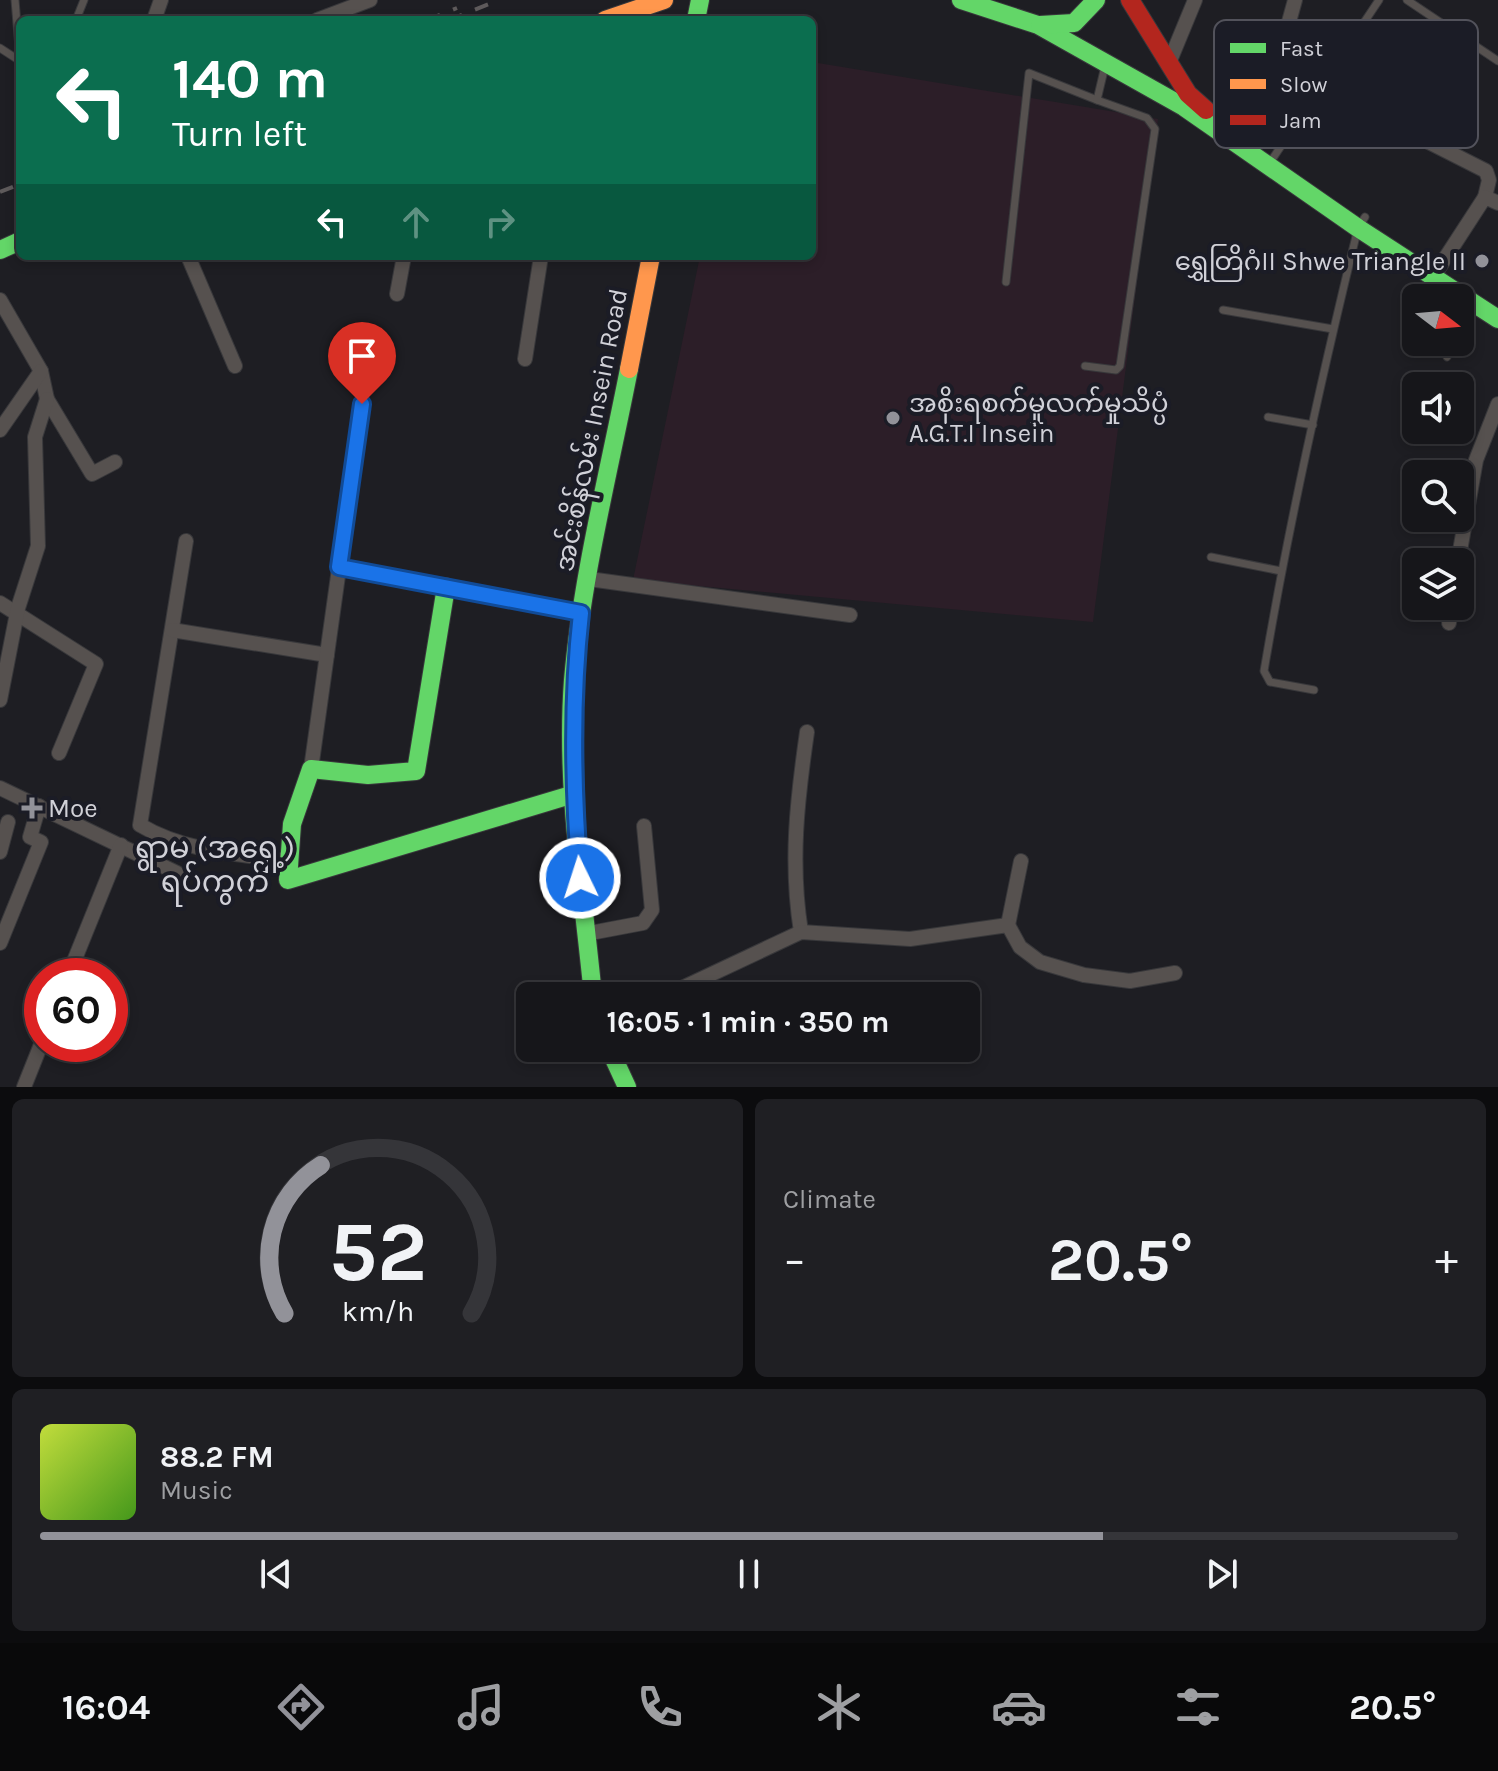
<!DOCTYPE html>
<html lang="en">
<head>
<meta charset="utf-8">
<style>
  :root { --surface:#16161a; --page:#1f1f23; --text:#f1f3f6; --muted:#9e9fa2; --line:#353539; --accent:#929299 }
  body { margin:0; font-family:Karla,"Noto Sans Myanmar",sans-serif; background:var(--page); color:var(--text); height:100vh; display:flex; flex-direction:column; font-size:30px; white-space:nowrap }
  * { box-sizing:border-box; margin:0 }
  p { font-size:26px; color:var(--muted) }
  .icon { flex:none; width:44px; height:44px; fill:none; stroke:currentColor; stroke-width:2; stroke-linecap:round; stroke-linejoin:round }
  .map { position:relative; height:1087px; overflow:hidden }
  .sheet { display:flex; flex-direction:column; gap:12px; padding:12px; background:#0c0c0e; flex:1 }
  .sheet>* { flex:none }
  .top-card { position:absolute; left:16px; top:16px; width:800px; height:244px; border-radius:12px; box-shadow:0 4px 12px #0003,0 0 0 2px var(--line); background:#0b6e4f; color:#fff; overflow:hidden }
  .needle { width:52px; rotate:106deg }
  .tools { position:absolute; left:1402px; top:284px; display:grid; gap:16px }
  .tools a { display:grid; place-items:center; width:72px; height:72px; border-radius:12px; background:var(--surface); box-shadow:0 4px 12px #0003,0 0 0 2px var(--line); font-size:40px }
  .speed { position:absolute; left:24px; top:958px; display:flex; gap:16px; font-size:40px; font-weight:700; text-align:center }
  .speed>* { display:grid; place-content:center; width:104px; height:104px; border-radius:50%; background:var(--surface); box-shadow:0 4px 12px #0003,0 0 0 2px var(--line); line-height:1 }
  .speed .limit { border:12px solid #d22; background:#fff; color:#111 }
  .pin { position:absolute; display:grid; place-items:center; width:68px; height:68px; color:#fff; margin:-82px -34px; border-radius:50% 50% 50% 0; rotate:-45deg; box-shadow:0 0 8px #0007 }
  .pin .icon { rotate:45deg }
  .me { position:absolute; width:88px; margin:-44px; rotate:356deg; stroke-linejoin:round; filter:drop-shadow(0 0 6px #0008) }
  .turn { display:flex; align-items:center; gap:28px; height:168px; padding:0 24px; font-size:36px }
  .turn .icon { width:104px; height:104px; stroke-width:2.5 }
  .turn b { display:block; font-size:56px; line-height:68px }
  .lanes { display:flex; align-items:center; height:76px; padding:0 24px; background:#0003; justify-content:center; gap:40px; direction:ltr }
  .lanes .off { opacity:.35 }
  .big { font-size:60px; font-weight:700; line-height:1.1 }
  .sheet .card { flex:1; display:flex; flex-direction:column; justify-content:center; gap:12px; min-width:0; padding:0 28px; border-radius:12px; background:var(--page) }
  .sheet .dial { align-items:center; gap:0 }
  .dial svg { height:208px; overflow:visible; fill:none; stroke:var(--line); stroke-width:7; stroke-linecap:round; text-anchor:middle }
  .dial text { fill:var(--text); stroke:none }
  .song { display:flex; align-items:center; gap:24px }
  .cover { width:96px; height:96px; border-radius:12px; background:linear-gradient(135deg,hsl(70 70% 55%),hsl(100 70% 35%)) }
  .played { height:8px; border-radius:4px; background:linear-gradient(90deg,var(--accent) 75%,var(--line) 75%) }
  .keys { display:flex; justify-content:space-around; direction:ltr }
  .heat { display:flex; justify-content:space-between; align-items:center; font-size:44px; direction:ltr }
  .sheet .tiles { flex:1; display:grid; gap:12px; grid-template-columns:1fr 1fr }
  .card:last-child { grid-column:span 2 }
  .trip { position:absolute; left:516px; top:982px; width:464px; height:80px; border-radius:12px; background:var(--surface); box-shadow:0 4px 12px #0003,0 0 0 2px var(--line); font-weight:700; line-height:80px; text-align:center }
  .tabs { display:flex; height:128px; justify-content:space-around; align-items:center; background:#09090a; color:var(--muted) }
  .tabs .icon { width:56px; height:56px }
  .tabs .selected { color:var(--accent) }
  .tabs b { font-size:36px; color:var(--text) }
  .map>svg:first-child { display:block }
  .education { fill:#2c1e28 }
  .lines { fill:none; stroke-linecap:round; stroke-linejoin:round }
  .lane-casing { stroke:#38383b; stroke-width:9 }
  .street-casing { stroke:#38383b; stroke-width:16 }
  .fast-casing { stroke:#38383b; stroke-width:20 }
  .slow-casing { stroke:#38383b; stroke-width:20 }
  .jam-casing { stroke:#38383b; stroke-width:20 }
  .lane { stroke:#56514f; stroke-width:7 }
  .street { stroke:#56514f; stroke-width:14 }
  .fast { stroke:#63d668; stroke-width:18 }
  .slow { stroke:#ff974d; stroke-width:18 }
  .jam { stroke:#b3261e; stroke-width:18 }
  .rail { stroke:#5e5a5b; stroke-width:4; stroke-dasharray:14 14; stroke-linecap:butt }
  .route-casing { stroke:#114b97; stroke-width:20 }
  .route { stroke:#1a73e8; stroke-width:14 }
  .poi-dot { fill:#929299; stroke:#1b1c26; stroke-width:3 }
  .labels { text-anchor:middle; stroke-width:8; stroke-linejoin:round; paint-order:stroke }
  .poi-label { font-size:26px; fill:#d1d1d8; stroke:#1b1c26; text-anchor:start }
  .street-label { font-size:26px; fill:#d1d1d8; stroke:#1b1c26 }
  .quarter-label { font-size:30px; fill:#d1d1d8; stroke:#1b1c26 }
  .key { fill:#1b1c26; stroke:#52525b; stroke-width:2 }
  .key-label { font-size:22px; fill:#d1d1d8 }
</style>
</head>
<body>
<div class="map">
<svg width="1498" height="1087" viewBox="0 0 1498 1087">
  <rect width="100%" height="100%" fill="#1e1e23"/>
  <polygon class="education" points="812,62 1158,119 1093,622 633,580 700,256 812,256"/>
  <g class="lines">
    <g class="lane-casing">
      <g id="lane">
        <polyline points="15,0 20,60"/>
        <polyline points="1407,0 1498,61"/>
        <polyline points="76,20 84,0"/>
        <polyline points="0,48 20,61"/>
        <polyline points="1271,161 1379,0"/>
        <polyline points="1006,282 1029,73 1097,100"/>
        <polyline points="1223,310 1333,329"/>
        <polyline points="1460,333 1474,307"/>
        <polyline points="1447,357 1455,342"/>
        <polyline points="1085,366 1116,370 1120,366 1155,129 1147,118 1097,100 1105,66"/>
        <polyline points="1268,417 1313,425"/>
        <polyline points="1211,557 1281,571"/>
        <path d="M1314,690L1270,682L1264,671C1289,522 1322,375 1358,228L1365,217"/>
      </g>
    </g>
    <g class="street-casing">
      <g id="street">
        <polyline points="154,20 161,0"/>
        <polyline points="317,20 370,0"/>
        <polyline points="1169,63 1195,0"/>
        <polyline points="1413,134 1486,171 1489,180 1485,197"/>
        <polyline points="1247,152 1263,116 1295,0"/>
        <polyline points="188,256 235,366"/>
        <polyline points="1433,277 1485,197 1498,203"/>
        <polyline points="397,294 404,256"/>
        <polyline points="0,300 41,371 47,399 92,474 115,462"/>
        <polyline points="525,359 541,256"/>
        <polyline points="0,430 41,371"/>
        <path d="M186,541L140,825C183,851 236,854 285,860"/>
        <polyline points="1458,562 1476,460 1498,404"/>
        <polyline points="339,567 581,613"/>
        <polyline points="589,579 850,615"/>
        <polyline points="0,603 96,664 59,753"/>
        <polyline points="1449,623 1451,606"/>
        <polyline points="172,630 327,655"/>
        <polyline points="0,700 18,608 38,546 35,437 47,399"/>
        <polyline points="311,769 362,404"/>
        <polyline points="0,788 177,873"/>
        <polyline points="0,852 8,822"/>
        <polyline points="1008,925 1021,861"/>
        <path d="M801,932C790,863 797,801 807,732"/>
        <polyline points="585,934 643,923 652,910 644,826"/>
        <polyline points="0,943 41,842 30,837 39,806"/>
        <polyline points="68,976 121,845"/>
        <polyline points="665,996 801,932 910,939 1008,925 1020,947 1040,962 1084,975 1130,981 1175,973"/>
        <polyline points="24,1087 42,1042"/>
      </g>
    </g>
    <g class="fast-casing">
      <g id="fast">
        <polyline points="961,0 1038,25 1184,107 1358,228 1498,319"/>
        <polyline points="696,20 700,0"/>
        <polyline points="1040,25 1074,23 1096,0"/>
        <polyline points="0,250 20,241"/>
        <polyline points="446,587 416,771 368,775 311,769 292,824 288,880 574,794"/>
        <path d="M593,996C583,892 565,785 573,680C582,576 609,472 629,369"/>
        <polyline points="609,1048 627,1087"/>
      </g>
    </g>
    <g class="slow-casing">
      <g id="slow">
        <polyline points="605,20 664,0"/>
        <polyline points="629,369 651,256"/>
      </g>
    </g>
    <g class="jam-casing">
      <polyline id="jam" points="1130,0 1188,94 1206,110"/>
    </g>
    <use href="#lane" class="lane"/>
    <use href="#street" class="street"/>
    <use href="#fast" class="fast"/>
    <use href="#slow" class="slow"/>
    <use href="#jam" class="jam"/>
    <g class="rail">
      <polyline points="427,20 457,8"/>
      <polyline points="449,20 499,0"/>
      <polyline points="0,192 20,184"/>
    </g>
  </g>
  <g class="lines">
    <g class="route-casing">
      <path id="route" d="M362,404L339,567L581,613C571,702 573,788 580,878"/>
    </g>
    <use href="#route" class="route"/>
  </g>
  <g class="poi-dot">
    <circle cx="1482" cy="261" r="8"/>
    <circle cx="893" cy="418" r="8"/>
    <path d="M28 796h8v8h8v8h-8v8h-8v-8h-8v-8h8z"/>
  </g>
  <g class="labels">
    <g class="poi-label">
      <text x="1466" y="270" text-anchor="end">ရွှေတြိဂံII Shwe Triangle II</text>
      <text x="909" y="412">အစိုးရစက်မှုလက်မှုသိပ္ပံ<tspan x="909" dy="30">A.G.T.I Insein</tspan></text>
      <text x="48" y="817">Moe</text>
    </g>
    <g class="street-label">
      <text transform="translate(591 430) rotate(-79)" y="9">အင်းစိန်လမ်း Insein Road</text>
    </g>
    <g class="quarter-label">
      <text x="215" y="858">ရွာမ (အရှေ့)<tspan x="215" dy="34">ရပ်ကွက်</tspan></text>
    </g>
  </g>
  <rect x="1214" y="20" width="264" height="128" rx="12" class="key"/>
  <rect x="1230" y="43" width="36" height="10" fill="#63d668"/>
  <rect x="1230" y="79" width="36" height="10" fill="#ff974d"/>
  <rect x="1230" y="115" width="36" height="10" fill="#b3261e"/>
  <g class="key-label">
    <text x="1280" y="56">Fast</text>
    <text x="1280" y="92">Slow</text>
    <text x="1280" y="128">Jam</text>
  </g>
</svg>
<div class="tools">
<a><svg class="needle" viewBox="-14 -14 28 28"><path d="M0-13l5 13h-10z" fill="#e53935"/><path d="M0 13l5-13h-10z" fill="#9e9fa2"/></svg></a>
<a><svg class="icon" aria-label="sound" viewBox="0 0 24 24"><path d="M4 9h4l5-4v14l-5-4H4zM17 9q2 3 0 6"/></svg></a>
<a><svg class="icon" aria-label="search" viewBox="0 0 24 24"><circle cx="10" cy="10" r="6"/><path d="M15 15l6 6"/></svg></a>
<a><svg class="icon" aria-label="layers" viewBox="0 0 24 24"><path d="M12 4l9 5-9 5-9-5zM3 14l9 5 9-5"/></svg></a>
</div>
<div class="speed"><div class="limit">60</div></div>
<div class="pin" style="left:362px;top:404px;background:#d93025"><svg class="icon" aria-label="arrive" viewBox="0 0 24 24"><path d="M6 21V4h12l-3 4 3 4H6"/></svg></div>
<svg class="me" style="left:580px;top:878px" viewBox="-20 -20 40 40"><circle r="17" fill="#1a73e8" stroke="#fff" stroke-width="3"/><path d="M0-11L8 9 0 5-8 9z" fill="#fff"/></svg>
<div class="trip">16:05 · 1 min · 350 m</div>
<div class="top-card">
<div class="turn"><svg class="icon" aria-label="left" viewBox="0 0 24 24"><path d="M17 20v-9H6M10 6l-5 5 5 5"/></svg><div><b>140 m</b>Turn left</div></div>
<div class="lanes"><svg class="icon" aria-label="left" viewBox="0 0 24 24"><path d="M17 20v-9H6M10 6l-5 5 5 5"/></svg><svg class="icon off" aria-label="ahead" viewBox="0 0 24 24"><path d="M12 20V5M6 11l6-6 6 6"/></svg><svg class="icon off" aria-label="right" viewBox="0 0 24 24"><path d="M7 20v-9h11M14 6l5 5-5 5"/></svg></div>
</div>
</div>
<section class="sheet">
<div class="tiles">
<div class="card dial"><svg viewBox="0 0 100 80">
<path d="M14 69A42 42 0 1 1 86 69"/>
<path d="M14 69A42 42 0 0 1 28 12" stroke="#929299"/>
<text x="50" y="56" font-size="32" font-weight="700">52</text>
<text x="50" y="72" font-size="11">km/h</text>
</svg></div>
<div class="card"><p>Climate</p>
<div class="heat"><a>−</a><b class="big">20.5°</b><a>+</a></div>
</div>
<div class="card">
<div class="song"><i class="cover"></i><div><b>88.2 FM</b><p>Music</p></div></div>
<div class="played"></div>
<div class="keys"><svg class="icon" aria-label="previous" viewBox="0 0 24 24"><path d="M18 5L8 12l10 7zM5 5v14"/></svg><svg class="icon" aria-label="pause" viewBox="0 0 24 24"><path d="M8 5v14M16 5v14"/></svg><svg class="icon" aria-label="next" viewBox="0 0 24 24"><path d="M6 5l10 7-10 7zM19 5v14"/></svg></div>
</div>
</div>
</section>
<nav class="tabs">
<b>16:04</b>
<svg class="icon selected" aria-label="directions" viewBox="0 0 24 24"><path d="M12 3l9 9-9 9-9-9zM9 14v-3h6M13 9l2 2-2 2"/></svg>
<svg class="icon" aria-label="music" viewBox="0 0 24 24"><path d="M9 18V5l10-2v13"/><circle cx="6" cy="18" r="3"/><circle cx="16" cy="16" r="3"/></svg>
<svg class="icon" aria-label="phone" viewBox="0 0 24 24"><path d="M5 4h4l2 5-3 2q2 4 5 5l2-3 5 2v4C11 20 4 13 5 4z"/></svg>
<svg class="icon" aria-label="climate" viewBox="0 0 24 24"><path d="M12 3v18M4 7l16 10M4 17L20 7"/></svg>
<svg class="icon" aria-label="car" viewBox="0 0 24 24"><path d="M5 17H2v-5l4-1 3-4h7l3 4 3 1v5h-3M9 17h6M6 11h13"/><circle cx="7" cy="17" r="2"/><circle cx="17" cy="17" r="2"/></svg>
<svg class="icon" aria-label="filters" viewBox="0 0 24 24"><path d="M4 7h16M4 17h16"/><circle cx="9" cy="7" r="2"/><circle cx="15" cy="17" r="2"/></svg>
<b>20.5°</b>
</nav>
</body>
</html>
